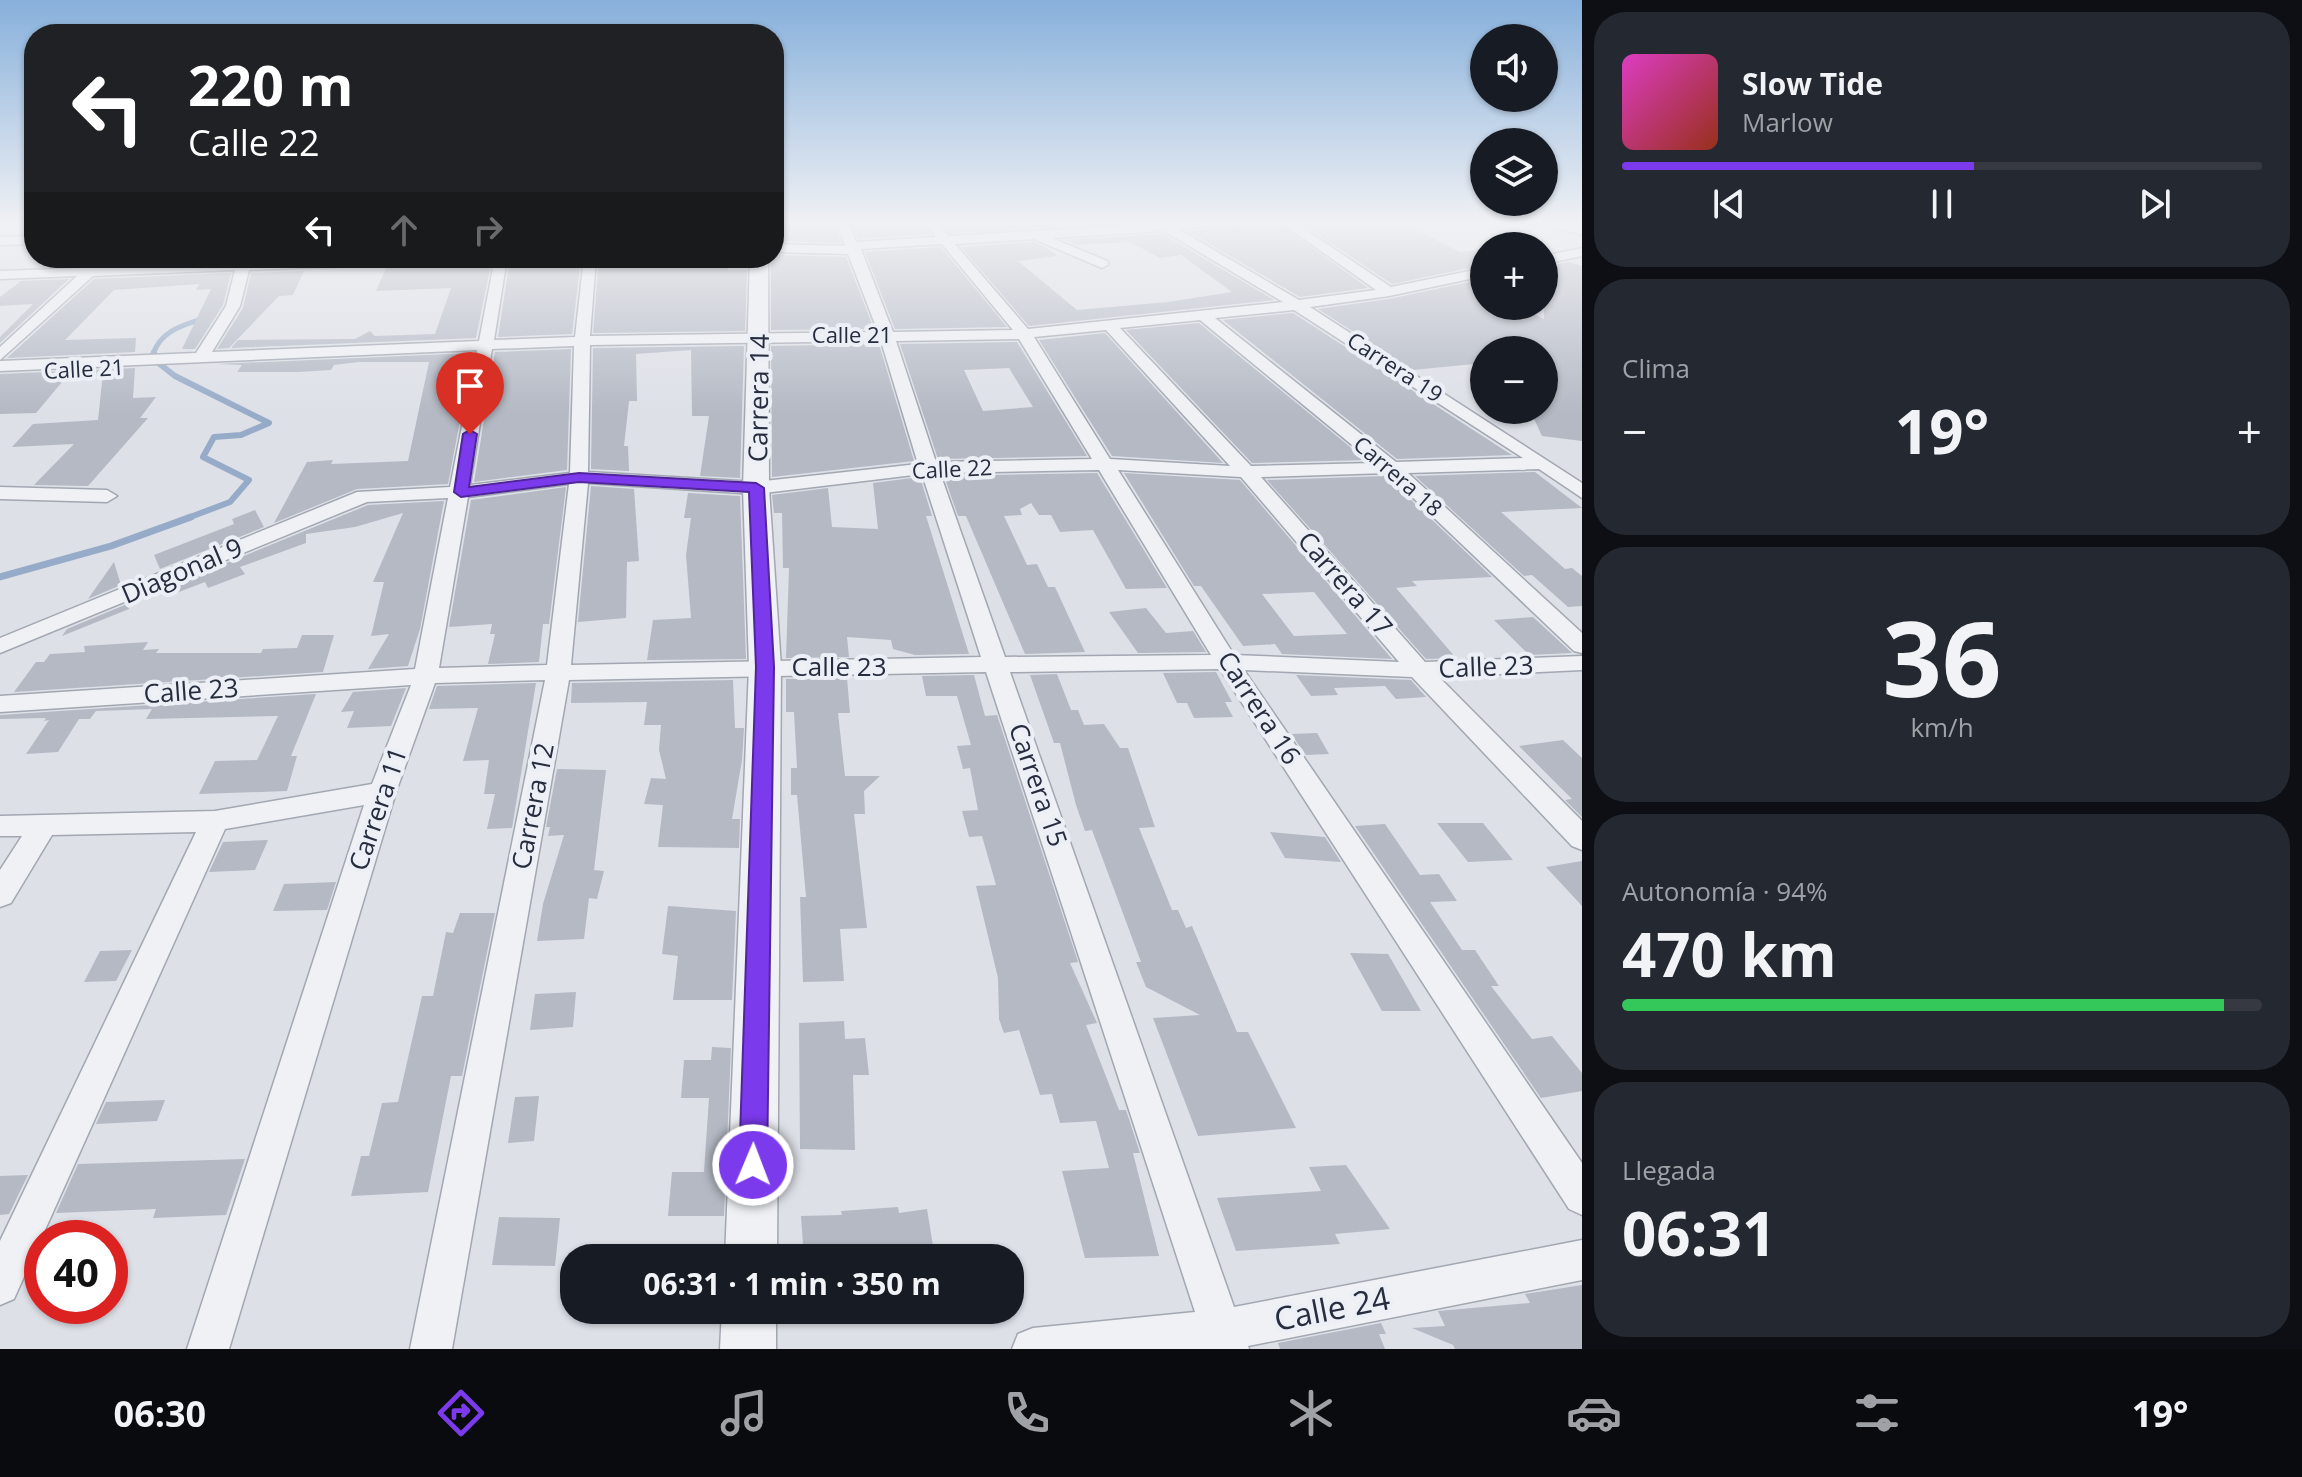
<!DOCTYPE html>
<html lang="es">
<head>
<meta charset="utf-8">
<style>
  :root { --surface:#171b24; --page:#242831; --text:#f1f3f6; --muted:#9ea1a6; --line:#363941; --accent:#7c3aed }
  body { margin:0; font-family:"Open Sans",sans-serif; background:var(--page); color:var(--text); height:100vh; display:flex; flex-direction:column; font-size:30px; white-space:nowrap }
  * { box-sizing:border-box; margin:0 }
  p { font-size:26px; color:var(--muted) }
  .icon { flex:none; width:44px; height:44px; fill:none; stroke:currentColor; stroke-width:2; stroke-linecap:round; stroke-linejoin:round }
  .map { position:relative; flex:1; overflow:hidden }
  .drawer { display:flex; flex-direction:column; gap:12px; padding:12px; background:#0d0f14; width:720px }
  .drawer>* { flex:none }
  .top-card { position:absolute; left:24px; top:24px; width:760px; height:244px; border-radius:32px; box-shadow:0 2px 6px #0004; background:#202124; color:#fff; overflow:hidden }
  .controls { position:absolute; left:1470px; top:24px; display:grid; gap:16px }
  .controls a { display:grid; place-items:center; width:88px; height:88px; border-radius:50%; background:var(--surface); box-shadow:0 2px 6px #0004; font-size:40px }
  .speed { position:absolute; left:24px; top:1220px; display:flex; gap:16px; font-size:40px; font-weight:700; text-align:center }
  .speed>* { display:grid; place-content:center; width:104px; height:104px; border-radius:50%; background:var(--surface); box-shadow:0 2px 6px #0004; line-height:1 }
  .speed .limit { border:12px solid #d22; background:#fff; color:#111 }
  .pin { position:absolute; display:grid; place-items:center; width:68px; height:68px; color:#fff; margin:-82px -34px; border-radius:50% 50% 50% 0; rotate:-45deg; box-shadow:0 0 8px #0007 }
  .pin .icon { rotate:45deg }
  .me { position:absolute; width:88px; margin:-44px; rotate:1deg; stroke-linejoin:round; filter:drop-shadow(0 0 6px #0008) }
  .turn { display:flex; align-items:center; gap:28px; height:168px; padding:0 32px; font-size:36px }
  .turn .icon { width:104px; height:104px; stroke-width:2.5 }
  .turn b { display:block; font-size:56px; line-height:68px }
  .lanes { display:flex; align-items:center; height:76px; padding:0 32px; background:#0003; justify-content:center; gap:40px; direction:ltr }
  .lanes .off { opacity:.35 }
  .big { font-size:60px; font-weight:700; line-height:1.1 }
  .drawer .tile { flex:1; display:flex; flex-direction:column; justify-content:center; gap:12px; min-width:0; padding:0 28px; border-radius:32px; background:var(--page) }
  .drawer .dial { align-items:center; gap:0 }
  .dial b { font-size:104px; line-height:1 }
  .song { display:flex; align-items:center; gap:24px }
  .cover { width:96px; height:96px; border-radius:12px; background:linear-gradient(135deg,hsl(310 70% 55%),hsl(10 70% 35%)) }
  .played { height:8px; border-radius:4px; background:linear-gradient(90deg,var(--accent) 55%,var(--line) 55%) }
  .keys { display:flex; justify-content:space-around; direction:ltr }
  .heat { display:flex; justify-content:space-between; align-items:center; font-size:44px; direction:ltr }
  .charge { height:12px; border-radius:6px; background:linear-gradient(90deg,#34c759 94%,var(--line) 0) }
  .trip { position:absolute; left:560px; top:1244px; width:464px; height:80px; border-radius:32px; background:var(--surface); box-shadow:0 2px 6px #0004; font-weight:700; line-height:80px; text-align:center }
  .tabs { display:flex; height:128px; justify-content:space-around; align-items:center; background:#090b0e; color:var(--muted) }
  .tabs .icon { width:56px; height:56px }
  .tabs .on { color:var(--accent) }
  .tabs b { font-size:36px; color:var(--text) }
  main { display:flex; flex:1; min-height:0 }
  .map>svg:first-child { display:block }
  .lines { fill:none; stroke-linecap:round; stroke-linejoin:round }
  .stream-far2 { stroke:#96abc8; stroke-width:5 }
  .stream-far1 { stroke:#96abc8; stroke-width:6 }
  .stream { stroke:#96abc8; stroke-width:7 }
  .building { fill:#b4b9c4; fill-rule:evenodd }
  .minor-casing { stroke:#a2a7b1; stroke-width:3 }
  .tertiary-casing { stroke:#a2a7b1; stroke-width:3 }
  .minor { fill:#eff1f5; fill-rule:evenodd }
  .tertiary { fill:#eff1f5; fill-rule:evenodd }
  .route { fill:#7c3aed; stroke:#51269a; stroke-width:2 }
  .labels { text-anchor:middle; stroke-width:8; stroke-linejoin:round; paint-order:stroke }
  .far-street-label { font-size:22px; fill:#262d3e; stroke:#eceff5 }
  .street-label { font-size:26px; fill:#262d3e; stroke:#eceff5 }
  .near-street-label { font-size:32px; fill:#262d3e; stroke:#eceff5 }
</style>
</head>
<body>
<main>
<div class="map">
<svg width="1582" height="1349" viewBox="0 0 1582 1349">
  <rect width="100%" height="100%" fill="#dde0e7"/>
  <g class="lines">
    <path class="stream-far2" d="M153,354C161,331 181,326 202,319"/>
    <polyline class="stream-far1" points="154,352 152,358 175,376 269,423 241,435 214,437 203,457 249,480 230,502 185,519"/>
    <polyline class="stream" points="0,577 111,546 191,517"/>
  </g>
  <g class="building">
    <polygon points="774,224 834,224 841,243 774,241"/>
    <polygon points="852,224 923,224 930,234 858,239"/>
    <polygon points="942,224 1104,224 950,233"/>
    <polygon points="1244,224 1280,224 1368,288 1300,297 1189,232"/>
    <polygon points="1302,224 1405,224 1460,252 1484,249 1484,265 1392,284"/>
    <polygon points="1163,234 1274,300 1029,326 961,247 1033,242 1045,247 1058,256 1018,261 1077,310 1168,302 1232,292 1181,255 1160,258 1130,242 1077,245 1065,240"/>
    <polygon points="941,247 1007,327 895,329 865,252"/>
    <polygon points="774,255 846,257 874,329 771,330 771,258"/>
    <polygon points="53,258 68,260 117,258 236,258 103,264 96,259 85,265 41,267"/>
    <polygon points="527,258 581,258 572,334 498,337 510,259"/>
    <polygon points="599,258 727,258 728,270 747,270 745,331 593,333"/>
    <polygon points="1569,262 1582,266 1582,441 1542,436 1530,410 1544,410 1544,350 1484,350 1484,363 1413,370 1318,309 1389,299 1484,279 1484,306 1519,306 1544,319 1544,267"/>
    <polygon points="491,264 476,338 231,348 238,340 355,339 370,331 375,336 435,334 451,288 376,291 386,268"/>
    <polygon points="304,271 293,295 279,296 229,348 217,349 243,308 251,273"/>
    <polygon points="231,273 223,305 195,349 182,349 211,289 196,290 199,284 114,290 65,340 136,338 135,352 7,358 94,279"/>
    <polygon points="69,279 0,343 0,337 33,304 0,306 0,297 21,281"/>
    <polygon points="1293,313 1507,452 1512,455 1397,459 1223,320"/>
    <polygon points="1199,323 1366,460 1252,463 1126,330"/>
    <polygon points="1105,333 1223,463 1112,456 1039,340"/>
    <path d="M1017,342L1087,456L938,459L900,344ZM1009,368L1033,407L983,411L964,370Z"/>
    <polygon points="879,344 914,461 772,477 771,346"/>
    <polygon points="744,346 740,478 700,476 709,416 692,416 691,350 636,354 637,401 629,401 624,446 628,446 629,471 591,469 593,348"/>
    <polygon points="571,349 567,470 474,482 495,352"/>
    <polygon points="473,353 448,484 357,489 274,523 307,462 333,460 331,464 408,461 429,362 359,362 334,365 331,370 298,372 237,372 242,365 217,364"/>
    <polygon points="135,368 133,398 156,397 140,418 148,418 88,486 34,485 74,444 12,447 33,424 98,420 103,373 68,375 36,413 0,414 0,374"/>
    <polygon points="1535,472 1582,508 1501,512 1565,569 1572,568 1582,576 1582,606 1568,607 1532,575 1524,576 1415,476"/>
    <polygon points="1097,473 1167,588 1126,589 1093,530 1060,532 1051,515 1039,515 1031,503 1020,509 1022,515 1004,516 1027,565 1037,564 1048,587 1055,587 1085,652 1025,654 966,516 958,516 944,476"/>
    <path d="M1124,473L1240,480L1392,659L1282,654L1275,644L1243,646L1201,586H1194ZM1314,592L1347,634L1294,636L1262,594Z"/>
    <polygon points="1386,476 1492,577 1412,581 1417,586 1396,588 1456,658 1426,659 1267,480"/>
    <polygon points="920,477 932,516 926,516 969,654 915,655 893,649 891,640 847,637 849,657 786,658 789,568 783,568 782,513 774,513 772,495 828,488 832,527 878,529 873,483"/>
    <polygon points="591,486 634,489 639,561 627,562 626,618 578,622"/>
    <polygon points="566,487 549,624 543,624 539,662 488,664 495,634 490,634 492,624 449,627 471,500"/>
    <polygon points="688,493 740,496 746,659 647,660 653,620 691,618 686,555 691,518 684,518"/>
    <polygon points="444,501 420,629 408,666 368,669 389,634 371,636 384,582 373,582 403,513 355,527 306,534 306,543 240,567 245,574 208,588 205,582 171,595 168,587 368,505"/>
    <polygon points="255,510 264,527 160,569 154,555 234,524 232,519"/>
    <polygon points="114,562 121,585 88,599"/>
    <polygon points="127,604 129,609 62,636 67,629"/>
    <polygon points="1146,608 1166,633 1193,631 1206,652 1138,653 1109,612"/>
    <polygon points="1533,617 1572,653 1529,655 1494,620"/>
    <polygon points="302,635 334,635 323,672 14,692 36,662 44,662 50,654 85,652 84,646 148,642 143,650 159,649 156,653 261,653 263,649 297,648"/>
    <polygon points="1216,672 1232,702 1225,702 1233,717 1194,718 1187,703 1177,703 1163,673"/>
    <polygon points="1057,674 1071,710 1078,710 1084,725 1104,724 1120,748 1128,748 1155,827 1139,828 1172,910 1178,910 1186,928 1192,926 1237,1032 1248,1032 1296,1128 1198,1136 1153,1018 1200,1015 1146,987 1136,962 1141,962 1092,830 1085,831 1076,805 1060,743 1054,743 1030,675"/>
    <polygon points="974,675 985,716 997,715 1078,962 1070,963 1097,1023 1086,1025 1119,1110 1126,1110 1140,1153 1133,1153 1159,1256 1085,1258 1062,1171 1109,1168 1096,1121 1060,1123 1052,1094 1040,1095 1019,1030 1004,1033 999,1019 998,978 976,886 996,885 982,836 969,837 962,811 978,810 970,768 963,769 957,746 971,745 957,696 926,696 922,676"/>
    <polygon points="1296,675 1411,680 1426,697 1396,699 1385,686 1334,688 1338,695 1311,696"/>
    <polygon points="847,678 850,713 838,713 845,776 880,776 864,791 865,814 854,814 867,928 840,929 844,981 803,982 800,897 806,897 797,795 791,795 791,768 797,768 794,712 786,712 786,679"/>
    <polygon points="733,680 735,728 744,728 742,760 732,819 740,819 739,848 658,847 663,805 644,804 651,778 666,779 659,750 661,725 644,725 647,702 571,703 572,683"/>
    <polygon points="536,683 512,828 487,829 495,794 484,794 489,760 463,761 478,708 429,709 437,686"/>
    <polygon points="406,688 391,726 347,728 354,711 341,712 353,692"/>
    <polygon points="316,694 291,756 297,756 287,791 199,794 215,761 257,760 278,716 146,719 152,709 96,711 90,719 79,719 58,752 26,754 49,720 44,721 46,718 0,719 0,715"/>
    <polygon points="1317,733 1329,754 1306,755 1291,734"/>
    <polygon points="1563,740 1582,758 1582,817 1565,800 1572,799 1519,746"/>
    <polygon points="557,769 606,770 594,870 604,871 597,899 589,898 584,939 537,941 543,904 564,835 548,836 550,827 546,827"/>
    <polygon points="1437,823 1483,823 1513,860 1468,862"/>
    <polygon points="1385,824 1420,875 1439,874 1457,901 1430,902 1462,950 1475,950 1499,986 1491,986 1532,1039 1552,1036 1582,1073 1582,1091 1541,1098 1355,826"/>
    <polygon points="1270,832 1325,837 1341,862 1285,858"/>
    <polygon points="268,840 255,870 209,872 223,842"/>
    <polygon points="1582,861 1582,906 1546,867"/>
    <polygon points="336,882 327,910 273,911 284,884"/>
    <polygon points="668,906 736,911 732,1000 673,1000 678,956 662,954"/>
    <polygon points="460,913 495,913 462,1076 451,1076 428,1192 351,1196 361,1156 369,1156 382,1103 398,1102 422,996 433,996 446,932 453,933"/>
    <polygon points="132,950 116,981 84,982 100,951"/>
    <polygon points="1350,953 1388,954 1421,1011 1382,1011"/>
    <polygon points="576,992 573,1027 530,1030 535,994"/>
    <polygon points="844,1021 845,1039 865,1038 869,1075 853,1075 855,1150 800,1149 799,1023"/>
    <polygon points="712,1047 731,1048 724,1216 668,1216 672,1172 704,1172 709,1098 681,1098 684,1060 711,1060"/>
    <polygon points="539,1096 534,1141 508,1143 515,1097"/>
    <polygon points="165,1100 157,1121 96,1124 106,1102"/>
    <polygon points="245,1159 226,1215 153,1218 156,1209 56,1213 78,1164"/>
    <polygon points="1346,1165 1390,1229 1335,1234 1340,1244 1236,1251 1217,1198 1321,1191 1309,1167"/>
    <polygon points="28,1175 9,1214 0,1215 0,1176"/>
    <polygon points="898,1207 899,1213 927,1209 935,1258 804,1258 801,1216 842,1215 841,1211"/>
    <polygon points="499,1217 560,1218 555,1266 492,1265"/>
    <polygon points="1582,1285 1582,1349 1455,1349 1453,1345 1412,1328 1445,1326 1438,1311 1530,1303 1525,1294"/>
    <polygon points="1381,1323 1386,1334 1379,1334 1385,1349 1280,1349 1278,1343"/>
  </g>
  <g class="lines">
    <g class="minor-casing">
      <g id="minor">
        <path d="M837,224H849L856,242L936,237L926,224H938L949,236L1154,224H1219L1180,230L1299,300L1376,290L1283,224H1297L1391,287L1484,268V276L1389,296L1310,307L1582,483V498L1539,469L1408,473L1582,633V653L1574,651L1387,473L1261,477L1425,662L1582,656V670L1439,677L1582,821V850L1572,846L1412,677L1244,670L1582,1163V1215L1569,1209L1220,669L1010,672L1234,1307L1582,1240V1280L1248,1346L1249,1349H1012L1018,1334L1033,1328L1195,1312L986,672L569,680L452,1349H410L545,680L435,683L396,792L229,1349H187L364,805L225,829L14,1299L0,1305V1241L196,832L52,835L11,903L0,907V870L22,836H0V816L215,811L372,784L411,685L0,712V696L415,669L448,498L367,502L0,653V638L357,492L450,487L477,350L0,371V361L196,353L226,306L235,270L93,276L0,360V347L77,276L0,279V271L86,268L96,262L102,267L237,262L239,258H251V262L472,258L466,262L249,270L240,306L212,352L479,341L495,258H507L494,340L575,337L584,258H596L590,336L878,332L848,254L774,252V244L845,246ZM1164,231L1283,302L1028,329L955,244L1034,239L1102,268L1109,264L1107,261L1052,238ZM942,244L1013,330L893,332L861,249ZM1294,310L1523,458L1396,462L1215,318ZM1200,320L1374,463L1251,466L1120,328ZM1106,330L1230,466L1110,459L1034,337ZM1019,339L1092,459L936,462L896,341ZM881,341L918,464L756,482L588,472L590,345ZM574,346L570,473L470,485L492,349ZM1099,470L1211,655L1005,657L940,473ZM1118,470L1241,477L1399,662L1234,655ZM922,474L981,657L571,665L588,483L756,494ZM569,484L547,665L439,668L468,497Z"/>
        <polygon points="1552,224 1582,227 1582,235 1554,227"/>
        <polygon points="34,236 34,244 0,245 0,237"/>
        <polygon points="1582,248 1582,256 1544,264 1544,256"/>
        <polygon points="0,487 107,490 117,496 107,502 0,499"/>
      </g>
    </g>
    <g class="tertiary-casing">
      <g id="tertiary">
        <polygon points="750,258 768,258 769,488 781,667 777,1258 725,1258 749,667 743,488"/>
        <polygon points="722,1310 776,1310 776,1349 720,1349"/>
      </g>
    </g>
    <use href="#minor" class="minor"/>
    <use href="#tertiary" class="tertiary"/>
  </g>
  <linearGradient id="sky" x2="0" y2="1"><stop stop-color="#87b0db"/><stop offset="0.54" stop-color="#f0f1f4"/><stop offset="1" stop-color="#f0f1f4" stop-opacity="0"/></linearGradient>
  <rect width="1582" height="413" fill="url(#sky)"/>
  <polygon class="route" points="470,430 477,434 469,487 579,473 756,483 764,488 774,667 767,1165 763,1174 753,1178 743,1174 739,1165 756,667 749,492 579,482 461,497 454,492 463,434"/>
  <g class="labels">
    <g class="far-street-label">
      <text x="852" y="343">Calle 21</text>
      <text transform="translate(1395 367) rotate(33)" y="8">Carrera 19</text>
      <text transform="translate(84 369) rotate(-3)" y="8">Calle 21</text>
      <text transform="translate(952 469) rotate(-3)" y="8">Calle 22</text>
      <text transform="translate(1398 476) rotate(41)" y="8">Carrera 18</text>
    </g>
    <g class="street-label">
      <text transform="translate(759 398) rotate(-89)" y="9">Carrera 14</text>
      <text transform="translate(182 571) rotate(-23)" y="9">Diagonal 9</text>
      <text transform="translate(1345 584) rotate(49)" y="9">Carrera 17</text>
      <text x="839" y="676">Calle 23</text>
      <text transform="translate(1486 667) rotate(-2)" y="9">Calle 23</text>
      <text transform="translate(191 691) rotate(-4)" y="9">Calle 23</text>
      <text transform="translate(1259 708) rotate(57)" y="9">Carrera 16</text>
      <text transform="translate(1038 785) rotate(71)" y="9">Carrera 15</text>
      <text transform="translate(533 806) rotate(-79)" y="9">Carrera 12</text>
      <text transform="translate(378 809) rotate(-71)" y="9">Carrera 11</text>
    </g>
    <g class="near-street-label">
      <text transform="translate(1332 1309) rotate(-11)" y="11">Calle 24</text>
    </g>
  </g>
</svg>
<div class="controls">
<a><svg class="icon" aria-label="sound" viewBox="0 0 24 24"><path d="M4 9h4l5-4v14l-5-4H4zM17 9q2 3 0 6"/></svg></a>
<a><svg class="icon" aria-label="layers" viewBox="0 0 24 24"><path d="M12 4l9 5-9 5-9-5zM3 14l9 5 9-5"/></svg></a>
<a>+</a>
<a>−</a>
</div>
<div class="speed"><div class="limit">40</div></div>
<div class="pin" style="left:470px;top:434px;background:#d93025"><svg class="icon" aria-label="arrive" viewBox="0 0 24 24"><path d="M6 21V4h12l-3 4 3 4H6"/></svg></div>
<svg class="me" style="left:753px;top:1165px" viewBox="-20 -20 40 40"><circle r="17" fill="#7c3aed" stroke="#fff" stroke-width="3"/><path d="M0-11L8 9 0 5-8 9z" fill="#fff"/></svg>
<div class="trip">06:31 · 1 min · 350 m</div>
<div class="top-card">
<div class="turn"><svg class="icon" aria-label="left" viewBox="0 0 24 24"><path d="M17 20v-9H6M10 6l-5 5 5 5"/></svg><div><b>220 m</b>Calle 22</div></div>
<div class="lanes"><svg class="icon" aria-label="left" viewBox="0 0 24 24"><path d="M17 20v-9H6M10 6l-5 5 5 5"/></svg><svg class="icon off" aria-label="ahead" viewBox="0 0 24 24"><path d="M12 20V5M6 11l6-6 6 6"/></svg><svg class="icon off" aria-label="right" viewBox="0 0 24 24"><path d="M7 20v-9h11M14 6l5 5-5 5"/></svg></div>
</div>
</div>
<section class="drawer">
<div class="tile">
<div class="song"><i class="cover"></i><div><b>Slow Tide</b><p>Marlow</p></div></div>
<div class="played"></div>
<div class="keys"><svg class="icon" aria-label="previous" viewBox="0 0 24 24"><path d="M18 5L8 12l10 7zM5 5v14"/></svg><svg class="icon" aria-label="pause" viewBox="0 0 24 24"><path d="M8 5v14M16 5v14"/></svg><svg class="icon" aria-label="next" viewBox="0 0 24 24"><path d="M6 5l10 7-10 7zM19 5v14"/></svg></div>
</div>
<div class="tile"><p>Clima</p>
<div class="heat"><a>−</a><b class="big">19°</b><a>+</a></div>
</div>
<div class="tile dial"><b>36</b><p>km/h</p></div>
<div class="tile"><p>Autonomía · 94%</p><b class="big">470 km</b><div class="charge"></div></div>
<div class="tile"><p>Llegada</p><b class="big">06:31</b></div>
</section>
</main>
<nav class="tabs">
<b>06:30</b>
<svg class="icon on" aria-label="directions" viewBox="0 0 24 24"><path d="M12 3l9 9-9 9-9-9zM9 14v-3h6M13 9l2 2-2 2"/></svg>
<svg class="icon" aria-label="music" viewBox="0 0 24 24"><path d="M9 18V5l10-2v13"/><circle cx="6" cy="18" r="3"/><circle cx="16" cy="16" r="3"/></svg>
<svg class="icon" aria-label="phone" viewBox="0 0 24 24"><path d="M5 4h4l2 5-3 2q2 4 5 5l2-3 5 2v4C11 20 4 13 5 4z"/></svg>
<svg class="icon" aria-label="climate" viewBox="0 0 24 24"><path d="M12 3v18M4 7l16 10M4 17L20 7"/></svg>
<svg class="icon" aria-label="car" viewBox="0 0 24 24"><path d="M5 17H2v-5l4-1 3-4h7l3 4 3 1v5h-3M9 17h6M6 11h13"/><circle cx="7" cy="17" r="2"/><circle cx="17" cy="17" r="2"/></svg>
<svg class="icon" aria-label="filters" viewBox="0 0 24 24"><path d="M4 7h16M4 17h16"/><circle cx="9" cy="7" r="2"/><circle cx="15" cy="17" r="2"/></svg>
<b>19°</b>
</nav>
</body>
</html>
